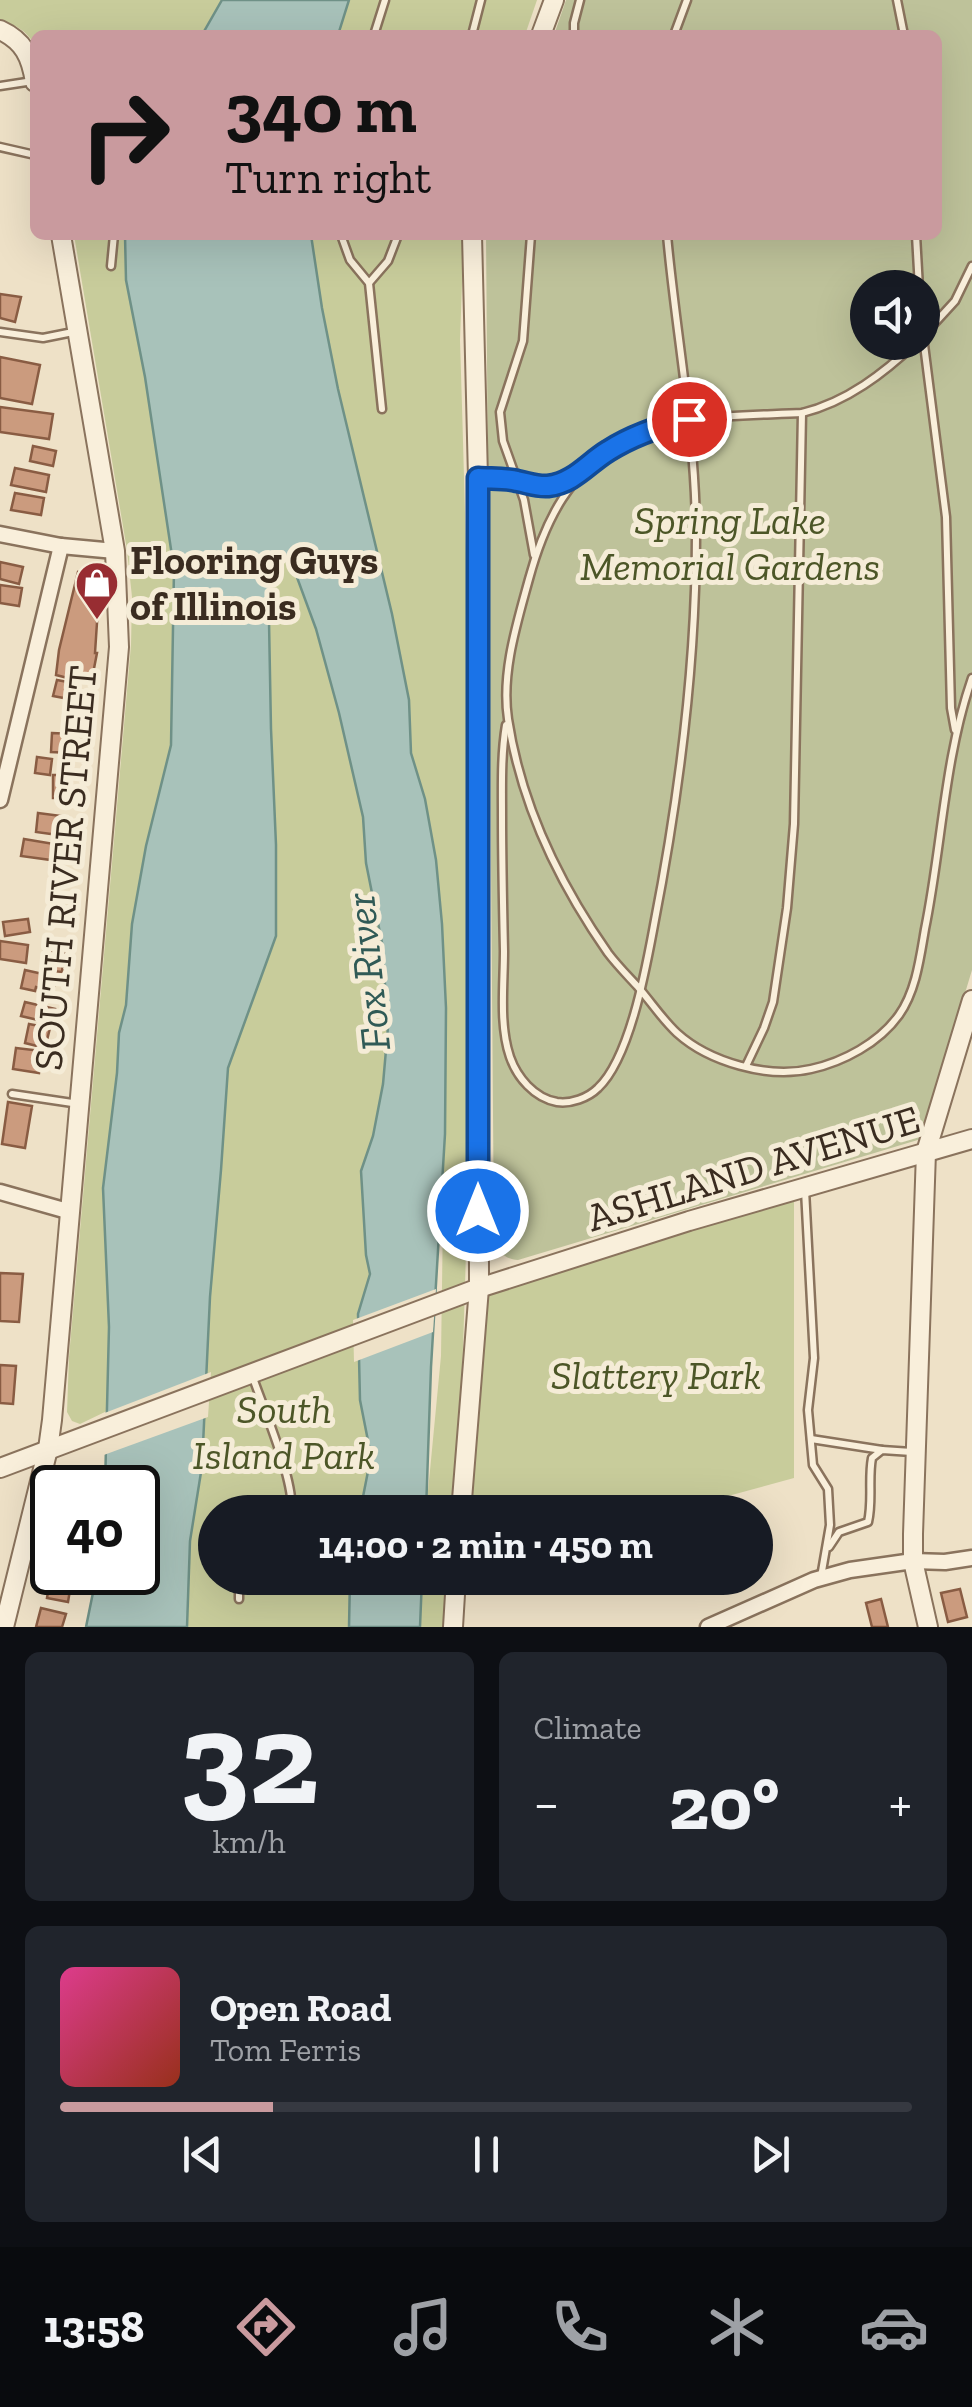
<!DOCTYPE html>
<html lang="en">
<head>
<meta charset="utf-8">
<style>
  :root { --surface:#171b24; --page:#20242c; --text:#f1f3f6; --muted:#9ea1a6; --line:#363941; --accent:#c99a9e }
  body { margin:0; font-family:"Zilla Slab",serif; background:var(--page); color:var(--text); height:100vh; display:flex; flex-direction:column; font-size:38px; white-space:nowrap }
  * { box-sizing:border-box; margin:0 }
  p { font-size:32px; color:var(--muted) }
  .icon { flex:none; width:55px; height:55px; fill:none; stroke:currentColor; stroke-width:2; stroke-linecap:round; stroke-linejoin:round }
  .map { position:relative; height:1627px; overflow:hidden }
  .sheet { display:flex; flex-direction:column; gap:25px; padding:25px; background:#0d0f14; flex:1 }
  .sheet>* { flex:none }
  .banner { position:absolute; left:30px; top:30px; width:912px; height:210px; border-radius:15px; box-shadow:0 10px 40px #0002; background:#c99a9e; color:#111; overflow:hidden }
  .tools { position:absolute; left:850px; top:270px; display:grid; gap:20px }
  .tools a { display:grid; place-items:center; width:90px; height:90px; border-radius:50%; background:var(--surface); box-shadow:0 10px 40px #0002; font-size:50px }
  .speed { position:absolute; left:30px; top:1465px; display:flex; gap:20px; font-size:50px; font-weight:700; text-align:center }
  .speed>* { display:grid; place-content:center; width:130px; height:130px; border-radius:50%; background:var(--surface); box-shadow:0 10px 40px #0002; line-height:1 }
  .speed .limit { border:5px solid #111; border-radius:15px; background:#fff; color:#111 }
  .pin { position:absolute; display:grid; place-items:center; width:85px; height:85px; color:#fff; margin:-42px; border:5px solid #fff; border-radius:50%; box-shadow:0 2px 10px #0007 }
  .me { position:absolute; width:110px; margin:-55px; rotate:0deg; stroke-linejoin:round; filter:drop-shadow(0 0 8px #0008) }
  .turn { display:flex; align-items:center; gap:35px; height:210px; padding:0 30px; font-size:45px }
  .turn .icon { width:130px; height:130px; stroke-width:2.5 }
  .turn b { display:block; font-size:70px; line-height:85px }
  .big { font-size:75px; font-weight:800; line-height:1.1 }
  .sheet .card { flex:1; display:flex; flex-direction:column; justify-content:center; gap:15px; min-width:0; padding:0 35px; border-radius:15px; background:var(--page) }
  .sheet .dial { align-items:center; gap:0 }
  .dial b { font-size:130px; line-height:1 }
  .song { display:flex; align-items:center; gap:30px }
  .cover { width:120px; height:120px; border-radius:15px; background:linear-gradient(135deg,hsl(330 70% 55%),hsl(10 70% 35%)) }
  .played { height:10px; border-radius:5px; background:linear-gradient(90deg,var(--accent) 25%,var(--line) 25%) }
  .keys { display:flex; justify-content:space-around; direction:ltr }
  .heat { display:flex; justify-content:space-between; align-items:center; font-size:55px; direction:ltr }
  .sheet .tiles { flex:1; display:grid; gap:25px; grid-template-columns:1fr 1fr }
  .card:last-child { grid-column:span 2 }
  .trip { position:absolute; left:198px; top:1495px; width:575px; height:100px; border-radius:50px; background:var(--surface); box-shadow:0 10px 40px #0002; font-weight:800; line-height:100px; text-align:center }
  .dock { display:flex; height:160px; justify-content:space-around; align-items:center; background:#090b0e; color:var(--muted) }
  .dock .icon { width:70px; height:70px }
  .dock .on { color:var(--accent) }
  .dock b { font-size:45px; color:var(--text) }
  .map>svg:first-child { display:block }
  .green { fill:#c8cc9b }
  .cemetery { fill:#bec29a; fill-rule:evenodd }
  .water { fill:#a8c2ba; stroke:#6f9187; stroke-width:2.5 }
  .pier { fill:#eee1c7 }
  .building { fill:#cb9b7e; stroke:#895c43; stroke-width:2.5 }
  .lines { fill:none; stroke-linecap:round; stroke-linejoin:round }
  .service-casing { stroke:#8a735d; stroke-width:11 }
  .minor-casing { stroke:#8a735d; stroke-width:19 }
  .tertiary-casing { stroke:#8a735d; stroke-width:22 }
  .service { stroke:#f9efdb; stroke-width:6 }
  .minor { stroke:#f9efdb; stroke-width:14 }
  .tertiary { stroke:#f9efdb; stroke-width:18 }
  .route-casing { stroke:#114b97; stroke-width:25 }
  .route { stroke:#1a73e8; stroke-width:18 }
  .labels { text-anchor:middle; stroke-width:10; stroke-linejoin:round; paint-order:stroke }
  .park-label { font-size:40px; font-style:italic; fill:#4c5627; stroke:#f5ecd7 }
  .poi-label { font-size:40px; font-weight:bold; fill:#3a2c20; stroke:#f5ecd7; text-anchor:start }
  .street-label { font-size:40px; fill:#3a2c20; stroke:#f5ecd7 }
  .water-label { font-size:42px; font-style:italic; fill:#305a56; stroke:#f5ecd7 }
</style>
</head>
<body>
<div class="map">
<svg width="972" height="1627" viewBox="0 0 972 1627">
  <rect width="100%" height="100%" fill="#eee1c7"/>
  <g class="green">
    <path d="M0,0H222L202,35H35V45C25,29 16,26 0,19Z"/>
    <polygon points="349,0 537,0 525,35 338,35"/>
    <polygon points="74,235 125,235 126,280 145,377 174,569 171,745 146,846 132,924 126,1005 119,1033 117,1073 103,1188 109,1326 107,1411 80,1424 72,1421 67,1412 69,1357 131,645 132,597 127,550"/>
    <path d="M311,235H467L462,284L460,340C469,632 476,925 467,1218C464,1316 462,1414 454,1512H426L441,1356L446,1008L442,924L436,860L425,799L411,753L392,614L338,389L322,308Z"/>
    <polygon points="278,558 291,560 316,629 339,713 363,817 366,863 382,943 388,1027 383,1084 373,1136 361,1171 366,1255 370,1274 358,1314 360,1400 371,1456 360,1512 215,1512 215,1578 350,1578 349,1627 187,1627 190,1541 202,1466 210,1297 221,1170 228,1068 276,935 276,845 271,729 268,566"/>
    <polygon points="794,1190 794,1478 669,1512 461,1512 479,1288"/>
    <polygon points="422,1578 449,1578 445,1627 420,1627"/>
  </g>
  <path class="cemetery" d="M566,0H972V970L921,1139L518,1260C505,1259 497,1252 494,1239L486,235H938V35H554ZM868,288H922V342H868Z"/>
  <g class="water">
    <polygon points="222,0 349,0 338,35 202,35"/>
    <polygon points="125,235 311,235 322,308 338,389 392,614 409,700 411,753 425,799 436,860 442,924 446,1008 445,1134 431,1367 426,1512 360,1512 371,1456 360,1400 358,1314 370,1274 366,1255 361,1171 373,1136 383,1084 388,1027 382,943 366,863 363,817 339,713 316,629 291,561 279,558 268,567 271,729 276,845 276,936 228,1068 221,1170 210,1297 202,1466 190,1541 187,1627 86,1627 97,1573 138,1572 138,1488 105,1487 109,1327 103,1188 117,1073 119,1033 126,1005 132,924 146,846 171,745 174,569 145,377 126,280"/>
    <polygon points="350,1578 422,1578 420,1627 349,1627"/>
  </g>
  <g class="pier">
    <polygon points="436,1289 433,1332 354,1362 353,1320"/>
    <polygon points="211,1372 208,1417 101,1456 102,1414"/>
  </g>
  <g class="building">
    <polygon points="0,294 21,297 15,322 0,318"/>
    <polygon points="0,357 40,365 32,404 0,398"/>
    <polygon points="0,407 53,414 49,439 0,432"/>
    <polygon points="33,446 56,451 53,466 30,461"/>
    <polygon points="15,468 49,475 46,492 11,485"/>
    <polygon points="15,493 44,498 41,515 11,510"/>
    <polygon points="0,562 23,567 19,584 0,579"/>
    <polygon points="78,572 100,577 95,653 97,653 91,684 56,675 59,650"/>
    <polygon points="0,585 22,588 19,606 0,603"/>
    <polygon points="57,680 73,683 69,699 53,696"/>
    <polygon points="52,733 72,734 71,753 51,752"/>
    <polygon points="37,757 52,759 50,775 35,773"/>
    <polygon points="53,775 71,775 70,798 53,798"/>
    <polygon points="38,813 69,817 66,836 36,832"/>
    <polygon points="24,839 54,844 51,860 21,856"/>
    <polygon points="28,919 30,932 5,936 3,922"/>
    <polygon points="0,941 28,945 26,963 0,959"/>
    <polygon points="44,951 64,953 62,972 42,970"/>
    <polygon points="25,970 56,977 53,991 36,987 35,991 21,988"/>
    <polygon points="25,1002 55,1009 51,1023 21,1016"/>
    <polygon points="29,1024 50,1028 45,1048 25,1043"/>
    <polygon points="16,1048 42,1051 39,1073 13,1069"/>
    <polygon points="8,1102 32,1106 25,1148 2,1144"/>
    <polygon points="0,1273 23,1274 19,1322 0,1321"/>
    <polygon points="0,1365 16,1366 13,1404 0,1403"/>
    <polygon points="52,1568 52,1572 73,1572 68,1602 47,1598"/>
    <polygon points="960,1589 967,1617 948,1622 941,1593"/>
    <polygon points="881,1599 888,1627 872,1627 866,1603"/>
    <polygon points="41,1608 66,1614 62,1627 36,1627"/>
  </g>
  <g class="lines">
    <g class="service-casing">
      <g id="service">
        <polyline points="897,0 904,35"/>
        <polyline points="374,35 385,0"/>
        <polyline points="472,35 481,0"/>
        <polyline points="574,35 574,23 580,0"/>
        <polyline points="674,35 687,0"/>
        <polyline points="0,86 33,81"/>
        <polyline points="0,147 35,155"/>
        <polyline points="341,235 350,260 369,283 382,409"/>
        <polyline points="531,235 523,341 500,412 503,441 524,500 534,555"/>
        <polyline points="916,235 919,288"/>
        <polyline points="111,266 114,235"/>
        <polyline points="369,283 388,261 398,235"/>
        <polyline points="922,329 946,517 951,708 955,730"/>
        <polyline points="0,332 43,338 73,332"/>
        <polyline points="922,337 955,301 972,266"/>
        <path d="M917,342C884,373 847,402 802,413C742,416 679,413 625,441C570,470 545,520 529,579C517,623 501,673 508,719C521,805 559,883 608,953C617,965 628,976 638,987C651,1002 662,1019 677,1033C709,1062 768,1079 811,1069C843,1062 879,1043 899,1015C916,991 920,958 925,929C942,846 944,759 972,678"/>
        <polyline points="479,478 516,480 535,486 549,486 579,475"/>
        <path d="M506,725C501,755 502,785 502,816C502,861 503,906 504,951C504,985 499,1025 510,1057C517,1077 534,1098 557,1102C571,1104 588,1098 598,1088C630,1058 646,968 654,925C679,797 696,666 696,535C696,435 676,335 667,235"/>
        <polyline points="746,1066 764,1028 773,1002 787,908 794,824 802,413"/>
        <polyline points="12,1094 79,1104"/>
        <polyline points="805,1190 814,1358 808,1410 813,1465 828,1489 830,1525 821,1577"/>
        <path d="M252,1375C263,1407 296,1484 291,1512"/>
        <polyline points="811,1439 882,1450"/>
        <path d="M829,1547L839,1532L868,1522C873,1501 868,1479 872,1458L882,1450L912,1452"/>
        <polyline points="239,1578 239,1599"/>
      </g>
    </g>
    <g class="minor-casing">
      <g id="minor">
        <polyline points="0,534 61,546 115,551"/>
        <polyline points="0,800 61,546"/>
        <polyline points="0,1192 71,1212"/>
        <polyline points="708,1627 814,1580 850,1570 913,1561 945,1562 972,1558"/>
      </g>
    </g>
    <g class="tertiary-casing">
      <g id="tertiary">
        <path d="M0,30C24,41 31,57 35,82"/>
        <polyline points="541,35 554,0"/>
        <polyline points="0,1468 479,1288 689,1221 972,1139"/>
        <polyline points="461,1512 479,1288 478,478 472,235"/>
        <polyline points="4,1627 48,1449 52,1420 119,647 115,551 61,235"/>
        <polyline points="453,1627 456,1578"/>
        <polyline points="928,1627 913,1561 913,1534 926,1152 972,1000"/>
      </g>
    </g>
    <use href="#service" class="service"/>
    <use href="#minor" class="minor"/>
    <use href="#tertiary" class="tertiary"/>
  </g>
  <g class="lines">
    <g class="route-casing">
      <path id="route" d="M478,1211V478C491,479 505,478 517,481C528,483 537,487 548,486C574,483 588,463 608,451C633,435 660,426 689,419"/>
    </g>
    <use href="#route" class="route"/>
  </g>
  <defs>
    <g id="shop-pin" transform="scale(2.25)"><path d="M0 17L-7.5 6A9.5 9.5 0 1 1 7.5 6Z" fill="#982d32" stroke="#f5ecd7"/><path d="M-5-2.5h2.3a2.7 3.5 0 0 1 5.4 0H5L5.5 6h-11ZM-1.5-2.5h3a1.5 2.3 0 0 0-3 0Z" fill="#fff"/></g>
  </defs>
  <g fill-rule="evenodd">
    <use href="#shop-pin" x="97" y="583"/>
  </g>
  <g class="labels">
    <g class="park-label">
      <text x="730" y="534">Spring Lake<tspan x="730" dy="46">Memorial Gardens</tspan></text>
      <text x="656" y="1389">Slattery Park</text>
      <text x="284" y="1423">South<tspan x="284" dy="46">Island Park</tspan></text>
    </g>
    <g class="poi-label">
      <text x="130" y="574">Flooring Guys<tspan x="130" dy="46">of Illinois</tspan></text>
    </g>
    <g class="street-label">
      <text transform="translate(65 868) rotate(-85)" y="14">SOUTH RIVER STREET</text>
      <text transform="translate(753 1168) rotate(-17)" y="14">ASHLAND AVENUE</text>
    </g>
    <g class="water-label">
      <text transform="translate(367 972) rotate(-96)" y="15">Fox River</text>
    </g>
  </g>
</svg>
<div class="tools">
<a><svg class="icon" aria-label="sound" viewBox="0 0 24 24"><path d="M4 9h4l5-4v14l-5-4H4zM17 9q2 3 0 6"/></svg></a>
</div>
<div class="speed"><div class="limit">40</div></div>
<div class="pin" style="left:689px;top:419px;background:#d93025"><svg class="icon" aria-label="arrive" viewBox="0 0 24 24"><path d="M6 21V4h12l-3 4 3 4H6"/></svg></div>
<svg class="me" style="left:478px;top:1211px" viewBox="-20 -20 40 40"><circle r="17" fill="#1a73e8" stroke="#fff" stroke-width="3"/><path d="M0-11L8 9 0 5-8 9z" fill="#fff"/></svg>
<div class="trip">14:00 · 2 min · 450 m</div>
<div class="banner">
<div class="turn"><svg class="icon" aria-label="right" viewBox="0 0 24 24"><path d="M7 20v-9h11M14 6l5 5-5 5"/></svg><div><b>340 m</b>Turn right</div></div>
</div>
</div>
<section class="sheet">
<div class="tiles">
<div class="card dial"><b>32</b><p>km/h</p></div>
<div class="card"><p>Climate</p>
<div class="heat"><a>−</a><b class="big">20°</b><a>+</a></div>
</div>
<div class="card">
<div class="song"><i class="cover"></i><div><b>Open Road</b><p>Tom Ferris</p></div></div>
<div class="played"></div>
<div class="keys"><svg class="icon" aria-label="previous" viewBox="0 0 24 24"><path d="M18 5L8 12l10 7zM5 5v14"/></svg><svg class="icon" aria-label="pause" viewBox="0 0 24 24"><path d="M8 5v14M16 5v14"/></svg><svg class="icon" aria-label="next" viewBox="0 0 24 24"><path d="M6 5l10 7-10 7zM19 5v14"/></svg></div>
</div>
</div>
</section>
<nav class="dock">
<b>13:58</b>
<svg class="icon on" aria-label="directions" viewBox="0 0 24 24"><path d="M12 3l9 9-9 9-9-9zM9 14v-3h6M13 9l2 2-2 2"/></svg>
<svg class="icon" aria-label="music" viewBox="0 0 24 24"><path d="M9 18V5l10-2v13"/><circle cx="6" cy="18" r="3"/><circle cx="16" cy="16" r="3"/></svg>
<svg class="icon" aria-label="phone" viewBox="0 0 24 24"><path d="M5 4h4l2 5-3 2q2 4 5 5l2-3 5 2v4C11 20 4 13 5 4z"/></svg>
<svg class="icon" aria-label="climate" viewBox="0 0 24 24"><path d="M12 3v18M4 7l16 10M4 17L20 7"/></svg>
<svg class="icon" aria-label="car" viewBox="0 0 24 24"><path d="M5 17H2v-5l4-1 3-4h7l3 4 3 1v5h-3M9 17h6M6 11h13"/><circle cx="7" cy="17" r="2"/><circle cx="17" cy="17" r="2"/></svg>
</nav>
</body>
</html>
